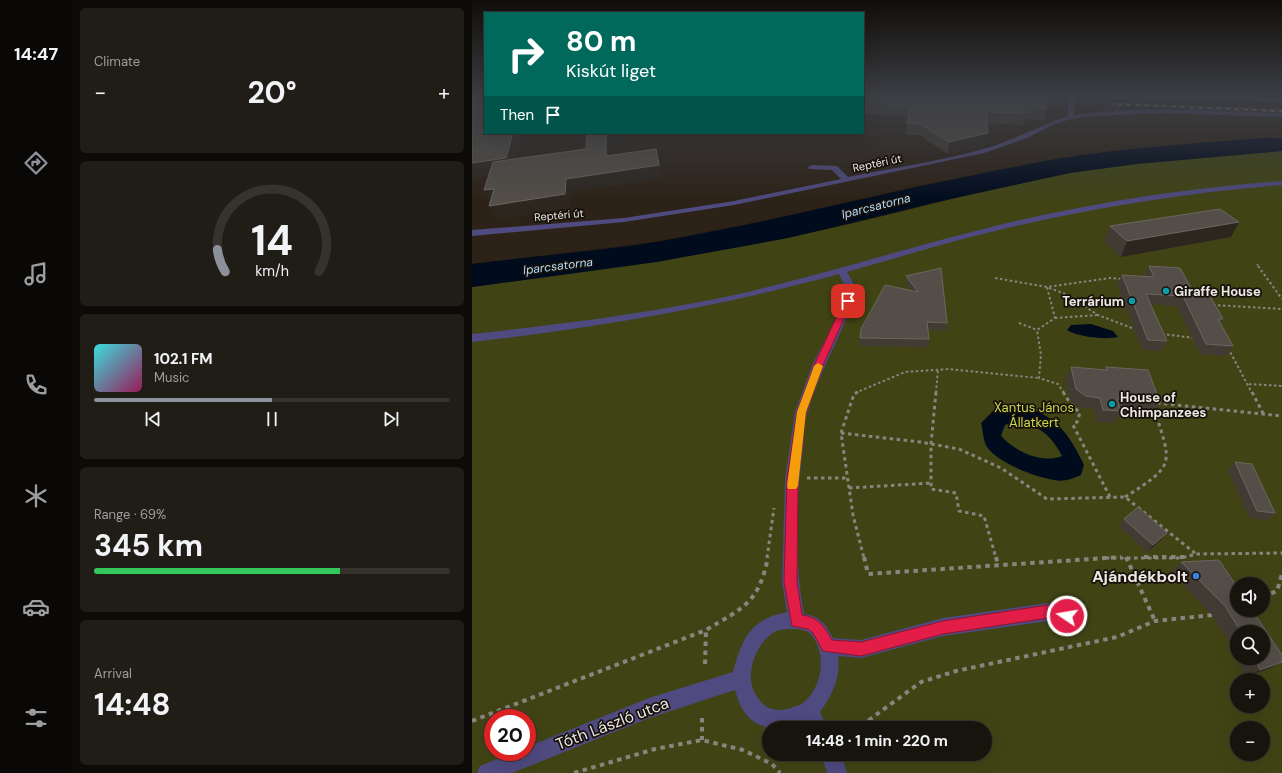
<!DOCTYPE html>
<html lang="en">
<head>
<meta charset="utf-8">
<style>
  :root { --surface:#17140e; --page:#201d17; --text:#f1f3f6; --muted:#9e9e9e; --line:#36332e; --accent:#8c9099 }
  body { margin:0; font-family:"DM Sans",sans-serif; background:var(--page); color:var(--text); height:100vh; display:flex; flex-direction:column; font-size:15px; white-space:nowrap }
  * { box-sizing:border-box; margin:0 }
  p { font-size:13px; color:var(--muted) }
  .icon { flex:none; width:22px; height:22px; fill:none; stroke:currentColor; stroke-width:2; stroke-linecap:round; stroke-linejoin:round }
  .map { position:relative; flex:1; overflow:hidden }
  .panel { display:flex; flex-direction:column; gap:8px; padding:8px; background:#0d0b08; width:400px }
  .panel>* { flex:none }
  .banner { position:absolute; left:12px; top:12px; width:380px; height:122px; border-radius:0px; box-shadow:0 4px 16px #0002,0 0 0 1px var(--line); background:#00695c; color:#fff; overflow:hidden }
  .fabs { position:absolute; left:758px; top:577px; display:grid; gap:8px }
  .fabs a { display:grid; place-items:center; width:40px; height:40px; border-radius:50%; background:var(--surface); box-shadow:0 4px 16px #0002,0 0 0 1px var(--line); font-size:20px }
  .speed { position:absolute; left:12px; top:709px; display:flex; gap:8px; font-size:20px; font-weight:700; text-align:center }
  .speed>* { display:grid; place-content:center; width:52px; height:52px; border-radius:50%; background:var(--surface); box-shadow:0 4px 16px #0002,0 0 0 1px var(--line); line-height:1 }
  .speed .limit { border:6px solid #d22; background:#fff; color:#111 }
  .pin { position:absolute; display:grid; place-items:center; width:34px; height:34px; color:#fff; margin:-17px; border-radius:8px; box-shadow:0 2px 6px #0006 }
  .me { position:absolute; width:44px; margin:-22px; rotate:282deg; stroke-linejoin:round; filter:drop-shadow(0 0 3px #0008) }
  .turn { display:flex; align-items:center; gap:14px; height:84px; padding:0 16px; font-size:18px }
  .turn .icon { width:52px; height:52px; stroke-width:2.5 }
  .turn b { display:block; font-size:28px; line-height:34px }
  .then { display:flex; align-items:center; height:38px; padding:0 16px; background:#0003; gap:8px; font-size:15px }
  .big { font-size:30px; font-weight:700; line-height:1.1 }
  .panel .widget { flex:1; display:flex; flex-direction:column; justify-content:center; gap:6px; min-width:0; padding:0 14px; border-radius:6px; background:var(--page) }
  .panel .dial { align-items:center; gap:0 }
  .dial svg { height:104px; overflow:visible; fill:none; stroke:var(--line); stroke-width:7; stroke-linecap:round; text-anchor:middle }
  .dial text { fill:var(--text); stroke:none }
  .song { display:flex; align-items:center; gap:12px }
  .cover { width:48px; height:48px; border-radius:6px; background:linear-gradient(135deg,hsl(180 70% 55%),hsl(330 70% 35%)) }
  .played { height:4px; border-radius:2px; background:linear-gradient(90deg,var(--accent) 50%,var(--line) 50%) }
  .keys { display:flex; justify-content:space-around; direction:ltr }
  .heat { display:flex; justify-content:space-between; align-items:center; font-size:22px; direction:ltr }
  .charge { height:6px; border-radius:3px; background:linear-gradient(90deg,#34c759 69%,var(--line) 0) }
  .trip { position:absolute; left:290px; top:721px; width:230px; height:40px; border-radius:20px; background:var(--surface); box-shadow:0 4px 16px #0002,0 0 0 1px var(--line); font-weight:700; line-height:40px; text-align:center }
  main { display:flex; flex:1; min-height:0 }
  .menu { display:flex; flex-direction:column; width:72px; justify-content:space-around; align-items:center; background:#090806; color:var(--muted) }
  .menu .icon { width:28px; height:28px }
  .menu .selected { color:var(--accent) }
  .menu b { font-size:18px; color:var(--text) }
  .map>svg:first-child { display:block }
  .built { fill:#2c2217 }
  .green { fill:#404415; fill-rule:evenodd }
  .water { fill:#000b1d; fill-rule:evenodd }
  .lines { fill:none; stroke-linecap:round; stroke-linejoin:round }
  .path-far3 { stroke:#88847e; stroke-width:1.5; stroke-dasharray:1.5 1.5; stroke-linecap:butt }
  .path-far2 { stroke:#88847e; stroke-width:2; stroke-dasharray:2.5 2.5; stroke-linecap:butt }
  .path-far1 { stroke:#88847e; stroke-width:3; stroke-dasharray:3.5 3.5; stroke-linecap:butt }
  .path { stroke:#88847e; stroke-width:4; stroke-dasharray:4.5 4.5; stroke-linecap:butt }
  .minor { fill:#4f4a7f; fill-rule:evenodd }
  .rail-casing { stroke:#a8a39e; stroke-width:2.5 }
  .rail { stroke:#16110a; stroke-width:1.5; stroke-dasharray:4.5; stroke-linecap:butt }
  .wall { fill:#413b34; fill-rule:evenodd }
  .shaded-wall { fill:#2c261f }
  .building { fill:#534e47; stroke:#6b665f }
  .route { fill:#e11d48; stroke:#92132f }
  .slow { fill:#f59e0b }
  .culture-dot { fill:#0f9aa8; stroke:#16110a; stroke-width:1.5 }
  .shop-dot { fill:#3f7fe0; stroke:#16110a; stroke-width:1.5 }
  .labels { text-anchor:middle; stroke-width:3.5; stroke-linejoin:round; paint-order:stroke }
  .far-street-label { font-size:11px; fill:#ece8e3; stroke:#16110a }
  .far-water-label { font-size:12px; font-style:italic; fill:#b3dbfd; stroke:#16110a }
  .poi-label { font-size:13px; font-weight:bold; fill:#ece8e3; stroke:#16110a; text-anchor:start }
  .park-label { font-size:13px; fill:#cdd84f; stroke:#16110a }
  .near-poi-label { font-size:16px; font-weight:bold; fill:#ece8e3; stroke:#16110a; text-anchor:end }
  .near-street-label { font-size:16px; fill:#ece8e3; stroke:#16110a }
</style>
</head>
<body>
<main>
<nav class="menu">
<b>14:47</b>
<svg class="icon selected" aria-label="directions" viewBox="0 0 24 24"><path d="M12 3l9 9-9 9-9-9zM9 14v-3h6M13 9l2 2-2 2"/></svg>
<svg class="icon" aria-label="music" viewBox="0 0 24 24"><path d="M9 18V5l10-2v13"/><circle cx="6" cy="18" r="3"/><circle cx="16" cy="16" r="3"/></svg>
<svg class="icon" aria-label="phone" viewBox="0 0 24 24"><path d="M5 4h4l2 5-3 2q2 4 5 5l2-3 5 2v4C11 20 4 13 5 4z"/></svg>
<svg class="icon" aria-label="climate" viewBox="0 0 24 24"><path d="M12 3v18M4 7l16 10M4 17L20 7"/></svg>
<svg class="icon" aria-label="car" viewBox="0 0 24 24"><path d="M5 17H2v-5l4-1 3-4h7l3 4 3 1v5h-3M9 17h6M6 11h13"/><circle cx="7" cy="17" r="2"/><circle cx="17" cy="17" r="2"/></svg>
<svg class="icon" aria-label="filters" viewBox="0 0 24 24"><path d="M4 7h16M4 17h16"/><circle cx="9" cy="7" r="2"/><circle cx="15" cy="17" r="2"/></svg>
</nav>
<section class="panel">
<div class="widget"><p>Climate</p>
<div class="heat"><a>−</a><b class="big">20°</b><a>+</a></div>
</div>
<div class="widget dial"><svg viewBox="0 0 100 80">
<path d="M14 69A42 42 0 1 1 86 69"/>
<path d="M14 69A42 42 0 0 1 8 52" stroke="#8c9099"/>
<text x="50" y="56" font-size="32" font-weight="700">14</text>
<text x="50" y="72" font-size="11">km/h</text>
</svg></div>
<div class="widget">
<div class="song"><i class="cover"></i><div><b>102.1 FM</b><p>Music</p></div></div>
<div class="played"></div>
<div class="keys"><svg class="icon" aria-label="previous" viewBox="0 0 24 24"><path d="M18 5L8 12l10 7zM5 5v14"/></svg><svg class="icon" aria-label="pause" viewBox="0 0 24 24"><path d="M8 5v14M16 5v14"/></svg><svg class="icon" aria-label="next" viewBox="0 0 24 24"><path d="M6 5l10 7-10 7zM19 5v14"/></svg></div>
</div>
<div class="widget"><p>Range · 69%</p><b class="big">345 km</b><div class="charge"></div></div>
<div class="widget"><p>Arrival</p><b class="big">14:48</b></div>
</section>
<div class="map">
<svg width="810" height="773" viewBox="0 0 810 773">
  <rect width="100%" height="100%" fill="#1f1a13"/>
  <polygon class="built" points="0,95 13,133 391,133 391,95 810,95 810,138 790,138 649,150 579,160 445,186 301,219 182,242 0,264"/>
  <path class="green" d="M810,151V773H0V287C105,272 210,259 314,238C409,219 501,191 596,173C666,160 739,157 810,151ZM765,584H791V610H765ZM765,632H791V658H765ZM765,680H791V706H765ZM21,718H55V752H21ZM297,728H513V754H297ZM765,728H791V754H765Z"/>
  <g class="water">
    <path d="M790,138H810V151L665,164L598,173L465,202L316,238L185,262L0,287V264C61,256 123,252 184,242C316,219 446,184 578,160C648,148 719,144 790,138Z"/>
    <path d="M619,324L641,331L646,337C635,340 605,337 595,330L599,325Z"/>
    <path d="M534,405C577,408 594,427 612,465L609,475C600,479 592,482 582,480C563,477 526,463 515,447C511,441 511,430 509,423L521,411ZM542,422C565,423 580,436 590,456C569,464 544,452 529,436L533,425Z"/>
  </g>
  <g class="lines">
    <polyline class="path-far3" points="785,264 787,267"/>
    <g class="path-far2">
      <polyline points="786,266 810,299"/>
      <polyline points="523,278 575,287 593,294 626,315 665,330"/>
      <polyline points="741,305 810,309"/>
      <polyline points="583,318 626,315"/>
      <polyline points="547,323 565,330"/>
      <polyline points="690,334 723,338"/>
      <polyline points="756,348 780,393"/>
      <polyline points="777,384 810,386"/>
      <polyline points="383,393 433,372 477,369 567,378"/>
      <polyline points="464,393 466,369"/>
      <polyline points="592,393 586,384 567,378 569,355 565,330 583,318 575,287 638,278 651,279"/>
    </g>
    <g class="path-far1">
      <polyline points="386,392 382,394 369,433 381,515 392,558"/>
      <polyline points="464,392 459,444 459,489 484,493 487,511 512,516 524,558"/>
      <polyline points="591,392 598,403 608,413 605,422 601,425 638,497"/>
      <polyline points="780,392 792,415"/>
      <polyline points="685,403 810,416"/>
      <polyline points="369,433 448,442 487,449 529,468 575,499 653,497 724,554"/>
      <polyline points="335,478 376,478"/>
      <polyline points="377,488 460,483"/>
      <path d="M653,497C704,465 700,464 682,409"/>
      <polyline points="295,558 302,508"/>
      <polyline points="634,558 709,558 724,554 810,553"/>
    </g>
    <g class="path">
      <polyline points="392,557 396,574 649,557"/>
      <polyline points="524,557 526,565"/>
      <polyline points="654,557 683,621"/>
      <polyline points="672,557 712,557"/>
      <polyline points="791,597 805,591 810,574"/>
      <polyline points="233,664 234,630"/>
      <polyline points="230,718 230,740"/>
      <path d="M0,721L234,630C271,608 287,603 296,557"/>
      <polyline points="392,728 397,720 449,682 484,671 645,637 683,621 740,615"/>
      <polyline points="102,773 183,749 230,740 271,750 300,764 308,773"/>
    </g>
    <g class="minor">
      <path d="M596,95H602V115C671,105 741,111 810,113V117L692,113L620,116L600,119L583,124L555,138L512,153L262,205L152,222L0,236V230L152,218L262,201L369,179L360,170L337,169L336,167L340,165L365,166L376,177C419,168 464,162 508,150C539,142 566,126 596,116Z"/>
      <polygon points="671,95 810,98 810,102 674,97"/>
      <path d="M810,181V185C714,193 620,208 527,230C476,242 425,258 375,272L385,290C372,332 348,369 336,411C332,422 332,435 331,447C324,501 322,560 332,614C348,616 354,625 361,638L389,640L471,618L576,603L601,610L604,616L601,622L595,625L576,621L471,636L389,658L366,656C369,678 360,695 348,712L355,728H335L332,722C311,730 285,733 271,710C267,704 265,696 263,690L177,718L40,773H5L8,766L42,752H55V747L177,698L261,672C270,639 278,619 315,612L310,582L313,479L323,412L341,363L368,312L375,290L367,274C246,307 124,328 0,342V334C91,324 182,313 271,293C356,273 438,247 523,226C618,203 713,188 810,181ZM316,629C322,629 329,629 334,631C339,633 342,638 344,642C354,661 348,690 331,703C328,706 323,706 319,708C300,714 289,707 281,689C274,670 285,641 304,631C307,630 312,629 316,629Z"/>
      <polygon points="349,754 369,754 375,773 355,773"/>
    </g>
    <g class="rail-casing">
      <polyline id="rail" points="641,104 810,111"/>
    </g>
    <use href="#rail" class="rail"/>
  </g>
  <g class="wall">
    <polygon points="391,95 576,95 574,105 575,108 572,120 553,119 552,125 515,123 516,133 514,145 476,154 447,135 434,135 435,123 436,116 391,114"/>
    <polygon points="767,222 759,237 649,257 632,241 638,226"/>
    <polygon points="677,266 723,295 751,319 749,323 761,346 754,356 728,354 705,306 678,304 695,341 689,351 670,350 645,285 650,275 672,276"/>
    <polygon points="434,276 475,323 474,331 456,330 457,339 456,347 388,346 388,338 439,290 434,284"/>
    <polygon points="599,367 633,370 634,367 688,402 680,414 648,412 642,423 625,422 622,409 608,408 598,401 594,379"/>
    <polygon points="763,462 803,513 795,520 777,518 756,470"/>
    <polygon points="652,519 695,533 689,540 675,552 647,526"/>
    <path d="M747,560L765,587V610H780L810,655V662L798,668L773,677L760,647L740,615L699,572L709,562ZM765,632H791V658H765Z"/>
  </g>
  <g class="shaded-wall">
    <polygon points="41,133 51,133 41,172 0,178 0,163"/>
    <polygon points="134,133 156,133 157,141 138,143 140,170 134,156"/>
    <polygon points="516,133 514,145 476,154 477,142"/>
    <polygon points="184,149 188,162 192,178 100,192 99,208 26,220 17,206 94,179"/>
    <polygon points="22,189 20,204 12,190"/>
    <polygon points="767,222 759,237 649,257 655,241"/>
    <polygon points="695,533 689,540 675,552 681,545"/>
    <polygon points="810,662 798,668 773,677 788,670"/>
  </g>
  <g class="building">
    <polygon points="0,95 13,95 13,133 41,133 34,158 0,163"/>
    <polygon points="391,95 570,95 575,108 553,108 554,113 514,112 516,133 477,142 448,124 435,123 438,106 391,103"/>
    <polygon points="115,133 134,133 134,156 184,149 187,165 94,179 93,194 17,206 22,189 12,190 21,162 114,149"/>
    <polygon points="748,209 767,222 655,241 638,226"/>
    <polygon points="677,266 708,268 723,295 738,296 751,319 746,319 761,346 734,344 711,296 674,294 695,341 676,340 650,275 682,277"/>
    <polygon points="469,268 475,323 455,322 457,339 388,338 389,329 413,285 446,292 434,276"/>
    <polygon points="599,367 635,370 634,367 676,370 688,402 645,399 649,411 631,410 628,398 614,396 604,389"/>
    <polygon points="763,462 780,464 803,513 785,511"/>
    <polygon points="666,507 695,533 681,545 652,519"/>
    <polygon points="747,560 765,587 765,610 780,610 810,655 810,662 788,670 783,658 791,658 791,632 769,632 753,606 709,562"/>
  </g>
  <linearGradient id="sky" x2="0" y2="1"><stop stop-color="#110e0a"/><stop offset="0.47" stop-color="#3c3e44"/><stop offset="1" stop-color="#3c3e44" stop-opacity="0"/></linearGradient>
  <rect width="810" height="203" fill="url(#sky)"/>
  <path class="route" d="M373,299L380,301L352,363L334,412L326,479L325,582L330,615C346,617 352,626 360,640L389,642L471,621L576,605L600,611L602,616L600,621L595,622L576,618L471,634L389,656L351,651L341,633L336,629L320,626L312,582L315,479L325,412L343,363Z"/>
  <polygon class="slow" points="346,363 351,366 334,412 326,486 324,489 316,489 315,486 325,412 342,366"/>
  <g class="culture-dot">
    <circle cx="694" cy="291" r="4"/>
    <circle cx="660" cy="301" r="4"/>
    <circle cx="640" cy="404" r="4"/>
  </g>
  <circle class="shop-dot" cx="724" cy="576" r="4"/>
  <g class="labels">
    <g class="far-street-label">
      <text transform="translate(405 163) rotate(-12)" y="4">Reptéri út</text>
      <text transform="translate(87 215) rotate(-5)" y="4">Reptéri út</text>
    </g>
    <g class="far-water-label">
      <text transform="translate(404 206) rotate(-14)" y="4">Iparcsatorna</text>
      <text transform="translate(86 266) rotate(-7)" y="4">Iparcsatorna</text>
    </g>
    <g class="poi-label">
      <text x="702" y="296">Giraffe House</text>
      <text x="652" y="306" text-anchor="end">Terrárium</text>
      <text x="648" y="402">House of<tspan x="648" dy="15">Chimpanzees</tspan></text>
    </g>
    <g class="park-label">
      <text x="562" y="412">Xantus János<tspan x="562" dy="15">Állatkert</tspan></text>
    </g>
    <g class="near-poi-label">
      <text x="716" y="582">Ajándékbolt</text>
    </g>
    <g class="near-street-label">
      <text transform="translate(140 723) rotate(-21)" y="6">Tóth László utca</text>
    </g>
  </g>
</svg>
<div class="fabs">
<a><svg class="icon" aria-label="sound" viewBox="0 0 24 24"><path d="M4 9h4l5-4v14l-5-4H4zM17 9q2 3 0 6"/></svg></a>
<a><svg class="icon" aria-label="search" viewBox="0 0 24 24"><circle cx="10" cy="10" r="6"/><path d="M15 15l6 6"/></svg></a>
<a>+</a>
<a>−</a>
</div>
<div class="speed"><div class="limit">20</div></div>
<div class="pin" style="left:376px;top:301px;background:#d93025"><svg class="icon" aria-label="arrive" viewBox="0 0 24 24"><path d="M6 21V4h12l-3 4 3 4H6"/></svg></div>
<svg class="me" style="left:595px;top:616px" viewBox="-20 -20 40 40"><circle r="17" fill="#e11d48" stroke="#fff" stroke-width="3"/><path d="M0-11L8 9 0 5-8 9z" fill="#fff"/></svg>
<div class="trip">14:48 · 1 min · 220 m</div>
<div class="banner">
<div class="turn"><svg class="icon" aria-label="right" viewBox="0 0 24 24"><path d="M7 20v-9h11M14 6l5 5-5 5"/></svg><div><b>80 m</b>Kiskút liget</div></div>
<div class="then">Then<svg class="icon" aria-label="arrive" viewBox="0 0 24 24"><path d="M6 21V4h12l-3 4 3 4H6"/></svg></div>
</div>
</div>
</main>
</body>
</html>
